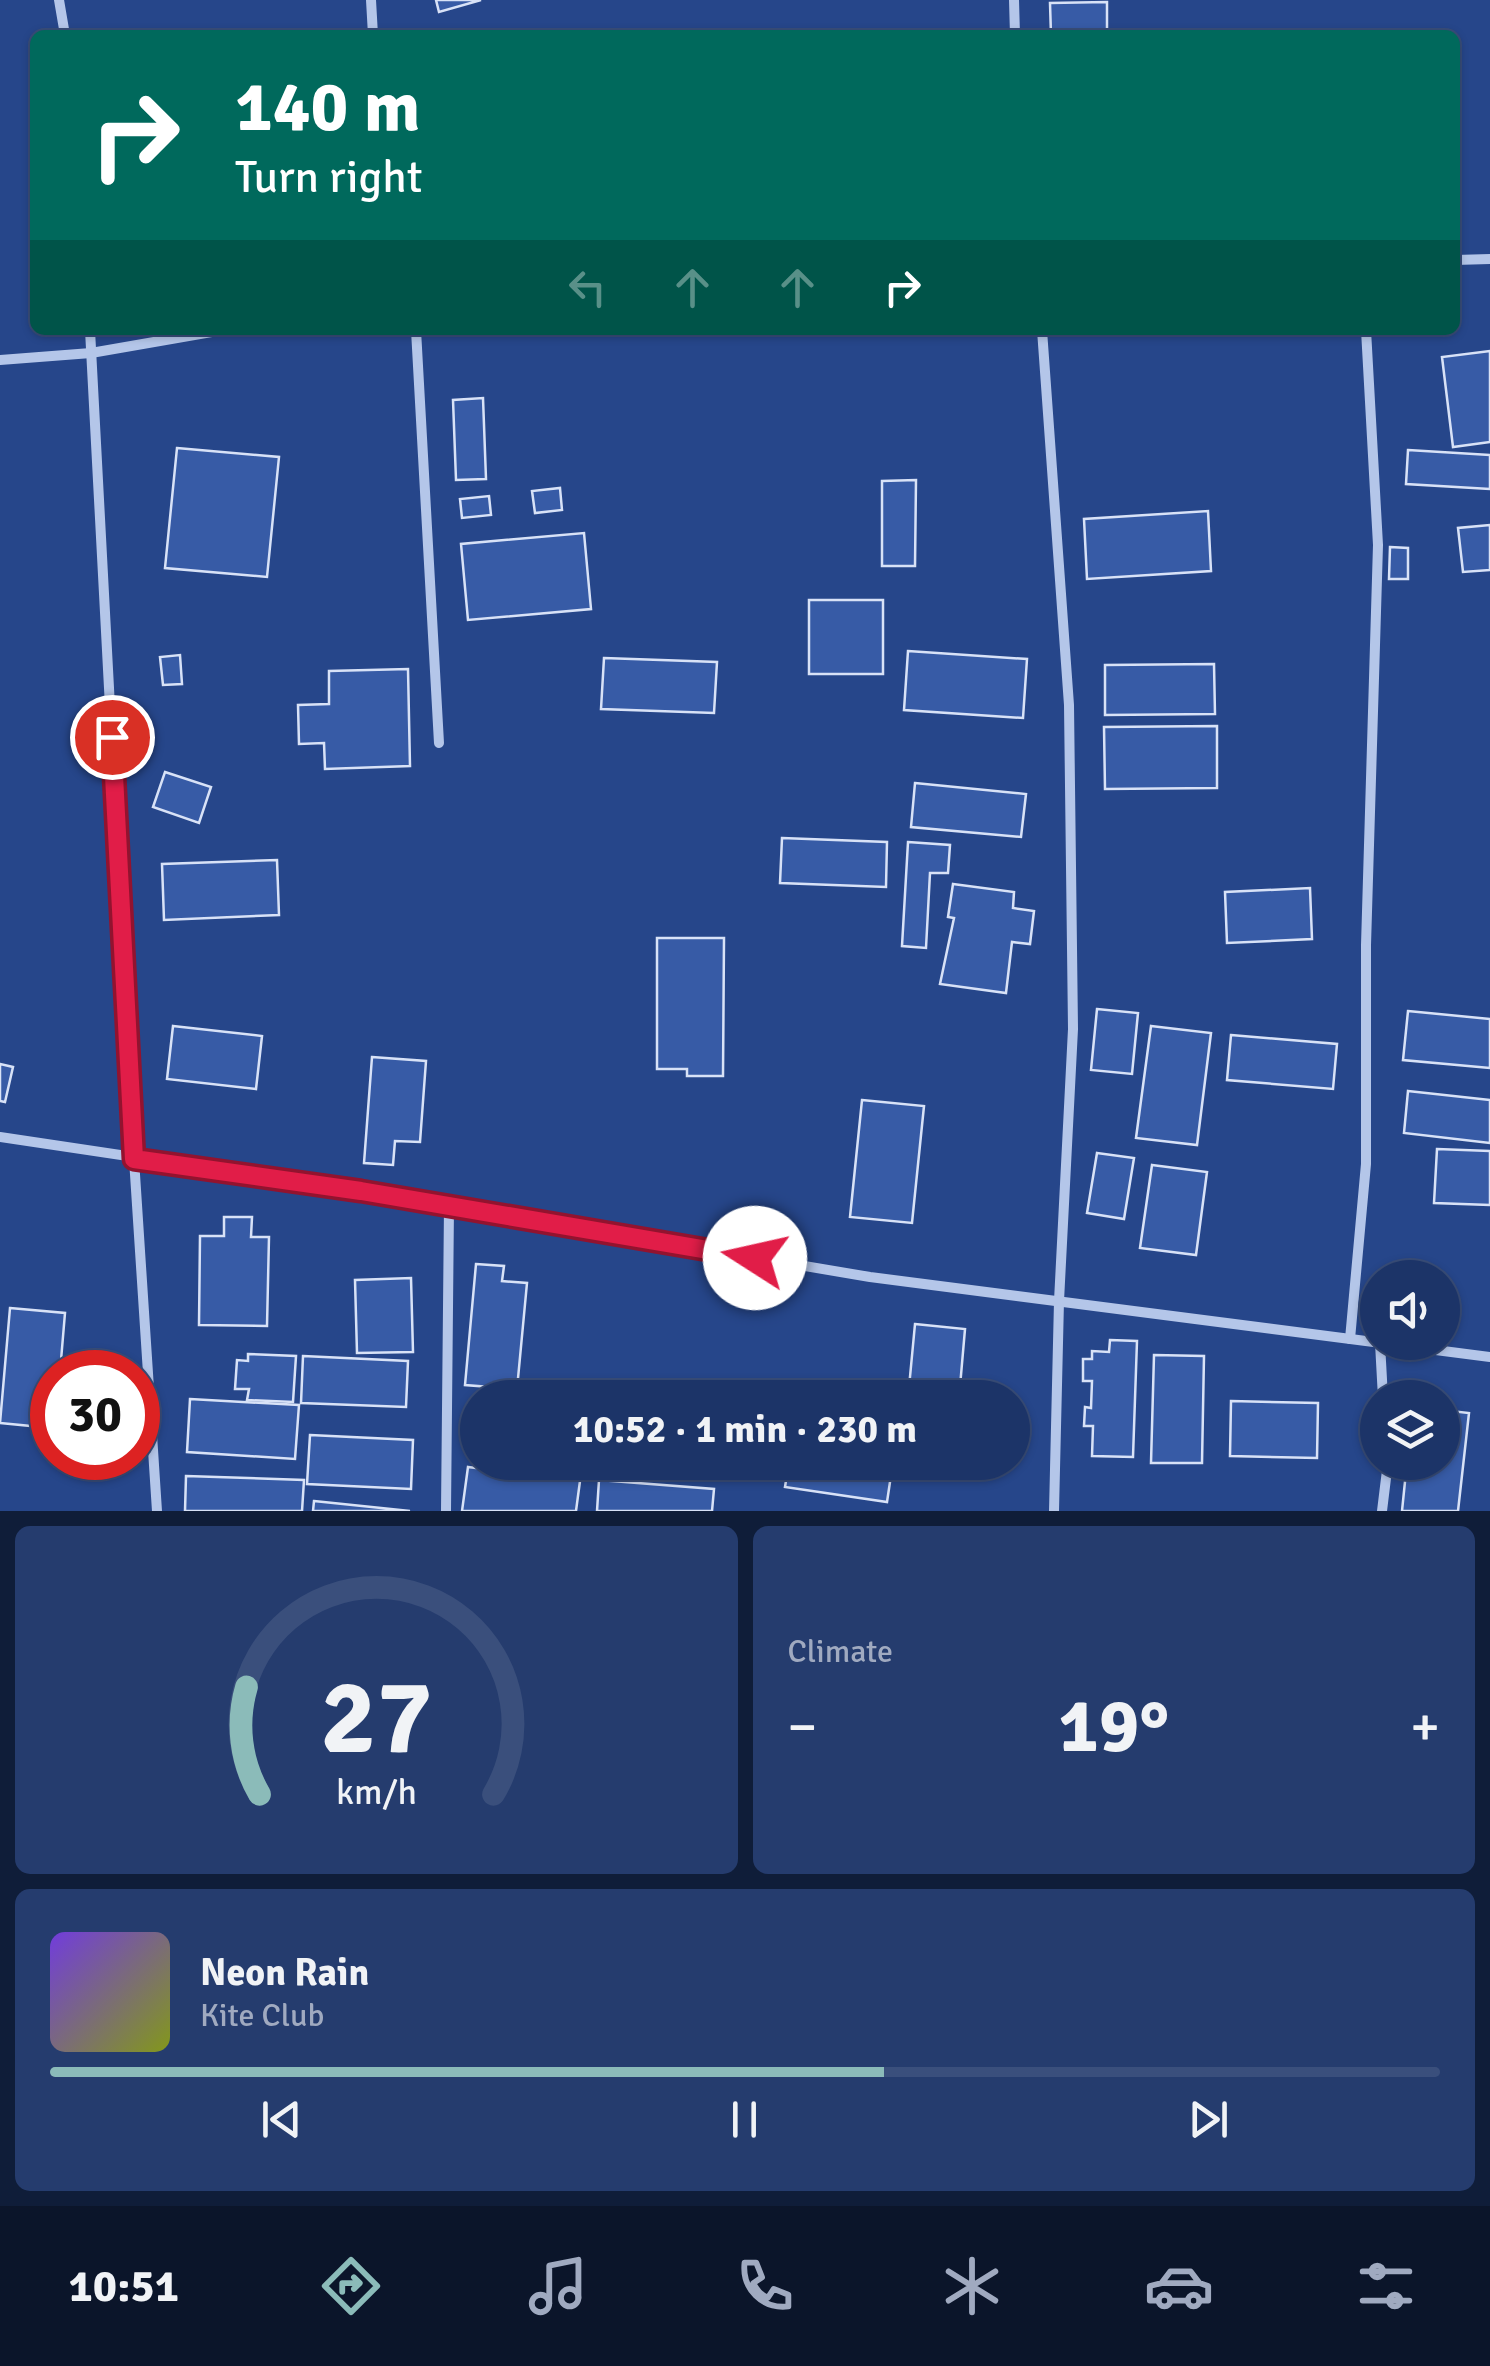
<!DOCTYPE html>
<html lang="en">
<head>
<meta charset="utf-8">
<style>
  :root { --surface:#1c3468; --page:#253c6e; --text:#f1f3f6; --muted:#a0aac0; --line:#3a4f7c; --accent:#8bbbb9 }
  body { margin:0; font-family:Signika,sans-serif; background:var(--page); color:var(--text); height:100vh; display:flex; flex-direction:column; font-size:38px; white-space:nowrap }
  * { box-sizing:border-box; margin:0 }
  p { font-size:32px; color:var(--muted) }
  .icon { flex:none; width:55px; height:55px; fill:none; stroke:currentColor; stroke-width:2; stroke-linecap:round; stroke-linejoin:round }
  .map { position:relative; height:1511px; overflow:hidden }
  .panel { display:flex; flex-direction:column; gap:15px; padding:15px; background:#0f1d39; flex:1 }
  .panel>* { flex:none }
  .hud { position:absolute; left:30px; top:30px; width:1430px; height:305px; border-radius:15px; box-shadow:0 2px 8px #0004,0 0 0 2px var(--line); background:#00695c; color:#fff; overflow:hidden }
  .fabs { position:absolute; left:1360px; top:1260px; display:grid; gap:20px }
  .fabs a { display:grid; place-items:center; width:100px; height:100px; border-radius:50%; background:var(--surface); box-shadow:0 2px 8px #0004,0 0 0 2px var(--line); font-size:50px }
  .speed { position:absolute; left:30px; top:1350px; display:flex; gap:20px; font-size:50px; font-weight:700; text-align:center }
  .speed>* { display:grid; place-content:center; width:130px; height:130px; border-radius:50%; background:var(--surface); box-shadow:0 2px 8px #0004,0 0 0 2px var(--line); line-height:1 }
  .speed .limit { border:15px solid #d22; background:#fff; color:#111 }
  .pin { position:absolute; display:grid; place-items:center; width:85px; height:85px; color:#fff; margin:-42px; border:5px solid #fff; border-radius:50%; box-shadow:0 2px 10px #0007 }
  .me { position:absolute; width:110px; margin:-55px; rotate:280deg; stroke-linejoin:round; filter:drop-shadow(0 0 8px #0008) }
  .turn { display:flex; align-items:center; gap:35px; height:210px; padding:0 40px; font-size:45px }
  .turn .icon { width:130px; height:130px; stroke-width:2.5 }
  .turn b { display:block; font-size:70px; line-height:85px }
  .lanes { display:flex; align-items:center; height:95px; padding:0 40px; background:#0003; justify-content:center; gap:50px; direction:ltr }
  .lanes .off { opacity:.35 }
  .big { font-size:75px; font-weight:700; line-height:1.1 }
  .panel .widget { flex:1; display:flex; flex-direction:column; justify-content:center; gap:15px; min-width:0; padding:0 35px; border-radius:15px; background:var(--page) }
  .panel .dial { align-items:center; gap:0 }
  .dial svg { height:260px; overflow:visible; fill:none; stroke:var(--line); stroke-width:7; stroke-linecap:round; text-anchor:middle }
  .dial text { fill:var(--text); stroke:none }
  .song { display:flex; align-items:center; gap:30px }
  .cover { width:120px; height:120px; border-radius:15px; background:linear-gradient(135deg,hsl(260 70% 55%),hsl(70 70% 35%)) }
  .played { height:10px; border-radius:5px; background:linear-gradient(90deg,var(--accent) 60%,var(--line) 60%) }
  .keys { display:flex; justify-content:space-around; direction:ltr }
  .heat { display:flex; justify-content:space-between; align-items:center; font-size:55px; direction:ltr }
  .panel .tiles { flex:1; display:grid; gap:15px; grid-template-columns:1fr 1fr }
  .widget:last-child { grid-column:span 2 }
  .trip { position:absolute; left:460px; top:1380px; width:570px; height:100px; border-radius:50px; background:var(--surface); box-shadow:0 2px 8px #0004,0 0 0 2px var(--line); font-weight:700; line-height:100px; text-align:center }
  .tab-bar { display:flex; height:160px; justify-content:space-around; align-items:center; background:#0b152a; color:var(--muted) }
  .tab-bar .icon { width:70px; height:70px }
  .tab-bar .active { color:var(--accent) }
  .tab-bar b { font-size:45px; color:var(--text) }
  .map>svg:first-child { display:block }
  .building { fill:#375ba6; stroke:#d8e2f7; stroke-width:2.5 }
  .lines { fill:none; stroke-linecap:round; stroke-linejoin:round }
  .street { stroke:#b4c6e9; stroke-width:10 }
  .route-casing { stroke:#92132f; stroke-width:25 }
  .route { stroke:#e11d48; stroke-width:18 }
</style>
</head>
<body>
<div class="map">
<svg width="1490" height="1511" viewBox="0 0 1490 1511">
  <rect width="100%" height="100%" fill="#26468a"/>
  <g class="building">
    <polygon points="436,0 481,0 439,12"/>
    <polygon points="1107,2 1107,35 1051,35 1050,3"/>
    <polygon points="1490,351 1490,442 1453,447 1442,357"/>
    <polygon points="483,398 486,479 456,480 453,400"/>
    <polygon points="177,448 279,457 267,577 165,568"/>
    <polygon points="1408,450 1490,455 1490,489 1406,484"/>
    <polygon points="916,480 915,566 882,566 882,481"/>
    <polygon points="560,488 562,510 535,513 532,491"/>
    <polygon points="489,496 491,515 462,518 460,499"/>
    <polygon points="1208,511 1211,571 1087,579 1084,519"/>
    <polygon points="1490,525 1490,570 1463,572 1458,528"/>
    <polygon points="584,533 591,609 468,620 461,544"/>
    <polygon points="1390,547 1408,548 1408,579 1389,579"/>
    <rect x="809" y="600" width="74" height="74"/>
    <polygon points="908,651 1027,659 1023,718 904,710"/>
    <polygon points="180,655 182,684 163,685 160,657"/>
    <polygon points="604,658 717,662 714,713 601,709"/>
    <polygon points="1214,664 1215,714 1105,715 1105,665"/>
    <polygon points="408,669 410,766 325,769 324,743 299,744 298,705 329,704 329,671"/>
    <polygon points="1217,726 1217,788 1105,789 1104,727"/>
    <polygon points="165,772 211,787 199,823 153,807"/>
    <polygon points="915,783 1026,794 1021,837 911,827"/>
    <polygon points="782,838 887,842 886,887 780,883"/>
    <polygon points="908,842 950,845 948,873 930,873 926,948 902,946"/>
    <polygon points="277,860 279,915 164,920 162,864"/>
    <polygon points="953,884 1014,892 1013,908 1034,911 1030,944 1012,942 1006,993 940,984 954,918 948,917"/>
    <polygon points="1310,888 1312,939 1227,943 1225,892"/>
    <polygon points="657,938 724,938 723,1076 687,1076 687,1069 657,1069"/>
    <polygon points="1097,1009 1138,1013 1132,1074 1091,1070"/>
    <polygon points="1408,1011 1490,1019 1490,1068 1403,1060"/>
    <polygon points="173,1026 262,1036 256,1089 167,1079"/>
    <polygon points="1151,1026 1211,1033 1197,1145 1136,1138"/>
    <polygon points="1231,1035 1337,1044 1333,1089 1227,1080"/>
    <polygon points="372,1057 426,1061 420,1142 395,1141 393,1165 364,1163"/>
    <polygon points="0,1064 13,1067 5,1102 0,1101"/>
    <polygon points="1408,1091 1490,1100 1490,1143 1404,1133"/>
    <polygon points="862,1100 924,1106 912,1223 850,1217"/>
    <polygon points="1437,1149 1490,1151 1490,1205 1434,1203"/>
    <polygon points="1097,1153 1134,1158 1124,1219 1087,1213"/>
    <polygon points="1152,1165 1207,1172 1196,1255 1140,1248"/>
    <polygon points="224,1217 252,1217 251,1237 269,1237 267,1326 199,1325 200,1236 224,1236"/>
    <polygon points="476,1264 504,1266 502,1281 527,1283 517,1389 465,1385"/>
    <polygon points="411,1278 413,1352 357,1353 355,1280"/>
    <polygon points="10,1308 65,1313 60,1372 52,1372 52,1428 0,1423"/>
    <polygon points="915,1324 965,1329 959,1398 908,1398"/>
    <polygon points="1110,1340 1137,1341 1133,1457 1092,1456 1093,1426 1084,1426 1085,1407 1091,1408 1092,1381 1083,1381 1083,1359 1092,1359 1092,1351 1109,1352"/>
    <polygon points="248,1354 296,1356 293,1402 247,1400 249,1389 235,1389 237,1360 248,1361"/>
    <polygon points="1154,1355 1204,1356 1202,1463 1151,1463"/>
    <polygon points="303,1356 408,1361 406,1407 301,1403"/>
    <polygon points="190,1399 299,1405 295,1459 187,1452"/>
    <polygon points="1231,1401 1318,1403 1317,1458 1230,1456"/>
    <polygon points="1442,1410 1469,1413 1458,1511 1402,1511 1407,1462 1442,1462"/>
    <polygon points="310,1435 413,1440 411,1489 307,1484"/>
    <polygon points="789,1462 893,1462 887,1502 785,1487"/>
    <polygon points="468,1467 580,1481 576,1511 462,1511"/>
    <polygon points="186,1476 304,1480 302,1511 185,1511"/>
    <polygon points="599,1480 714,1489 712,1511 597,1511"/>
    <polygon points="314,1501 410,1511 313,1511"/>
  </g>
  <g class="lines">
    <g class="street">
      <polyline points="59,0 65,35"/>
      <polyline points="371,0 373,35"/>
      <polyline points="1014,0 1015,35"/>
      <polyline points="1455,260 1490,259"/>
      <polyline points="90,330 134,1159 157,1511"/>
      <polyline points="416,330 439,743"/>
      <polyline points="1042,330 1069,705 1073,1029 1059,1301 1054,1511"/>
      <polyline points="0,360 91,353 223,330"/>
      <polyline points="0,1137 361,1191 870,1277 1490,1357"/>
      <polyline points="1350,1339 1366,1164 1366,945 1378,545 1366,330"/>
      <polyline points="1380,1343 1383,1398"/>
      <polyline points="446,1511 449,1206"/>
      <polyline points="1382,1511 1388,1462"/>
    </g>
  </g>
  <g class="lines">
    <g class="route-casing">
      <polyline id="route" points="112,737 134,1159 361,1191 755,1258"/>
    </g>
    <use href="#route" class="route"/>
  </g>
</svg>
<div class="fabs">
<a><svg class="icon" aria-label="sound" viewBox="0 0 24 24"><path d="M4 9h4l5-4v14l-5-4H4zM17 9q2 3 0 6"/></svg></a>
<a><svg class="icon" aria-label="layers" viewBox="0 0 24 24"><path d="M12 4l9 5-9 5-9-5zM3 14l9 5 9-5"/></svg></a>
</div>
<div class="speed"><div class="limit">30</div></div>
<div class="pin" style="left:112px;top:737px;background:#d93025"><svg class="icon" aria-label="arrive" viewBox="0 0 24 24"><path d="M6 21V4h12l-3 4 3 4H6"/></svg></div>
<svg class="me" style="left:755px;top:1258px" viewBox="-20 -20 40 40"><circle r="19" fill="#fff"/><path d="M0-13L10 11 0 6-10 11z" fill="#e11d48"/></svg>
<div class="trip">10:52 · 1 min · 230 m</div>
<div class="hud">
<div class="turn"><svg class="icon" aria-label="right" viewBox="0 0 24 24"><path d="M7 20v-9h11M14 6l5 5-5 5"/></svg><div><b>140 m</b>Turn right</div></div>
<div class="lanes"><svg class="icon off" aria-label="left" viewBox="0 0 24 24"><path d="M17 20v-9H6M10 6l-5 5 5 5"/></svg><svg class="icon off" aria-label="ahead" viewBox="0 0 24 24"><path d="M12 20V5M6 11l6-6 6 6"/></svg><svg class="icon off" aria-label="ahead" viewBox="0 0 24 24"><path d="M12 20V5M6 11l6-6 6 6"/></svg><svg class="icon" aria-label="right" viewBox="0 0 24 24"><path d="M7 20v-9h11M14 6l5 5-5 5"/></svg></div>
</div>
</div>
<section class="panel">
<div class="tiles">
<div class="widget dial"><svg viewBox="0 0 100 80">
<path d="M14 69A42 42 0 1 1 86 69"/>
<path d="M14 69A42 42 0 0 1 10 36" stroke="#8bbbb9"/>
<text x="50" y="56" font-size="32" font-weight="700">27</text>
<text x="50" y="72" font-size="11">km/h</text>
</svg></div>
<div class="widget"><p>Climate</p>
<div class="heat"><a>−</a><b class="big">19°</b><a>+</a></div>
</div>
<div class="widget">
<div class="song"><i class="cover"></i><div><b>Neon Rain</b><p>Kite Club</p></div></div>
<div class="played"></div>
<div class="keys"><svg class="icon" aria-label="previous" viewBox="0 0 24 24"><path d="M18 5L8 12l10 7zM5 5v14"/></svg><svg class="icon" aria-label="pause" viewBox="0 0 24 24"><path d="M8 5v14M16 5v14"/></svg><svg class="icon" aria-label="next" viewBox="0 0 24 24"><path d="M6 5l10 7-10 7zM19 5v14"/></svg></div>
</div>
</div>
</section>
<nav class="tab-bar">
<b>10:51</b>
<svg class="icon active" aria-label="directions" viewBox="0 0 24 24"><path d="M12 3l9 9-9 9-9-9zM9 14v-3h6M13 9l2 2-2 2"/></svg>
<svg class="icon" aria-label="music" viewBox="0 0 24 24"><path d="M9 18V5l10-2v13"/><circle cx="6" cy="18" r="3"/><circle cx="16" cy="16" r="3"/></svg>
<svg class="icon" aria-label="phone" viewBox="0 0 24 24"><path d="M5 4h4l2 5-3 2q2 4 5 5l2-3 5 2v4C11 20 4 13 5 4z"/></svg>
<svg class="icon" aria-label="climate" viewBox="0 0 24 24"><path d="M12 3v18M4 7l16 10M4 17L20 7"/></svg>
<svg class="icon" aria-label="car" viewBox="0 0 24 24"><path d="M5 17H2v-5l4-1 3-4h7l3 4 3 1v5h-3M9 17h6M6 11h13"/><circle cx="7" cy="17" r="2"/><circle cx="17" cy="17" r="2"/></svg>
<svg class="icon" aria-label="filters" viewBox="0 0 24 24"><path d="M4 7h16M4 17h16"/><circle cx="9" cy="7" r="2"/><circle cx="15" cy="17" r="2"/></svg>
</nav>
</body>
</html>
